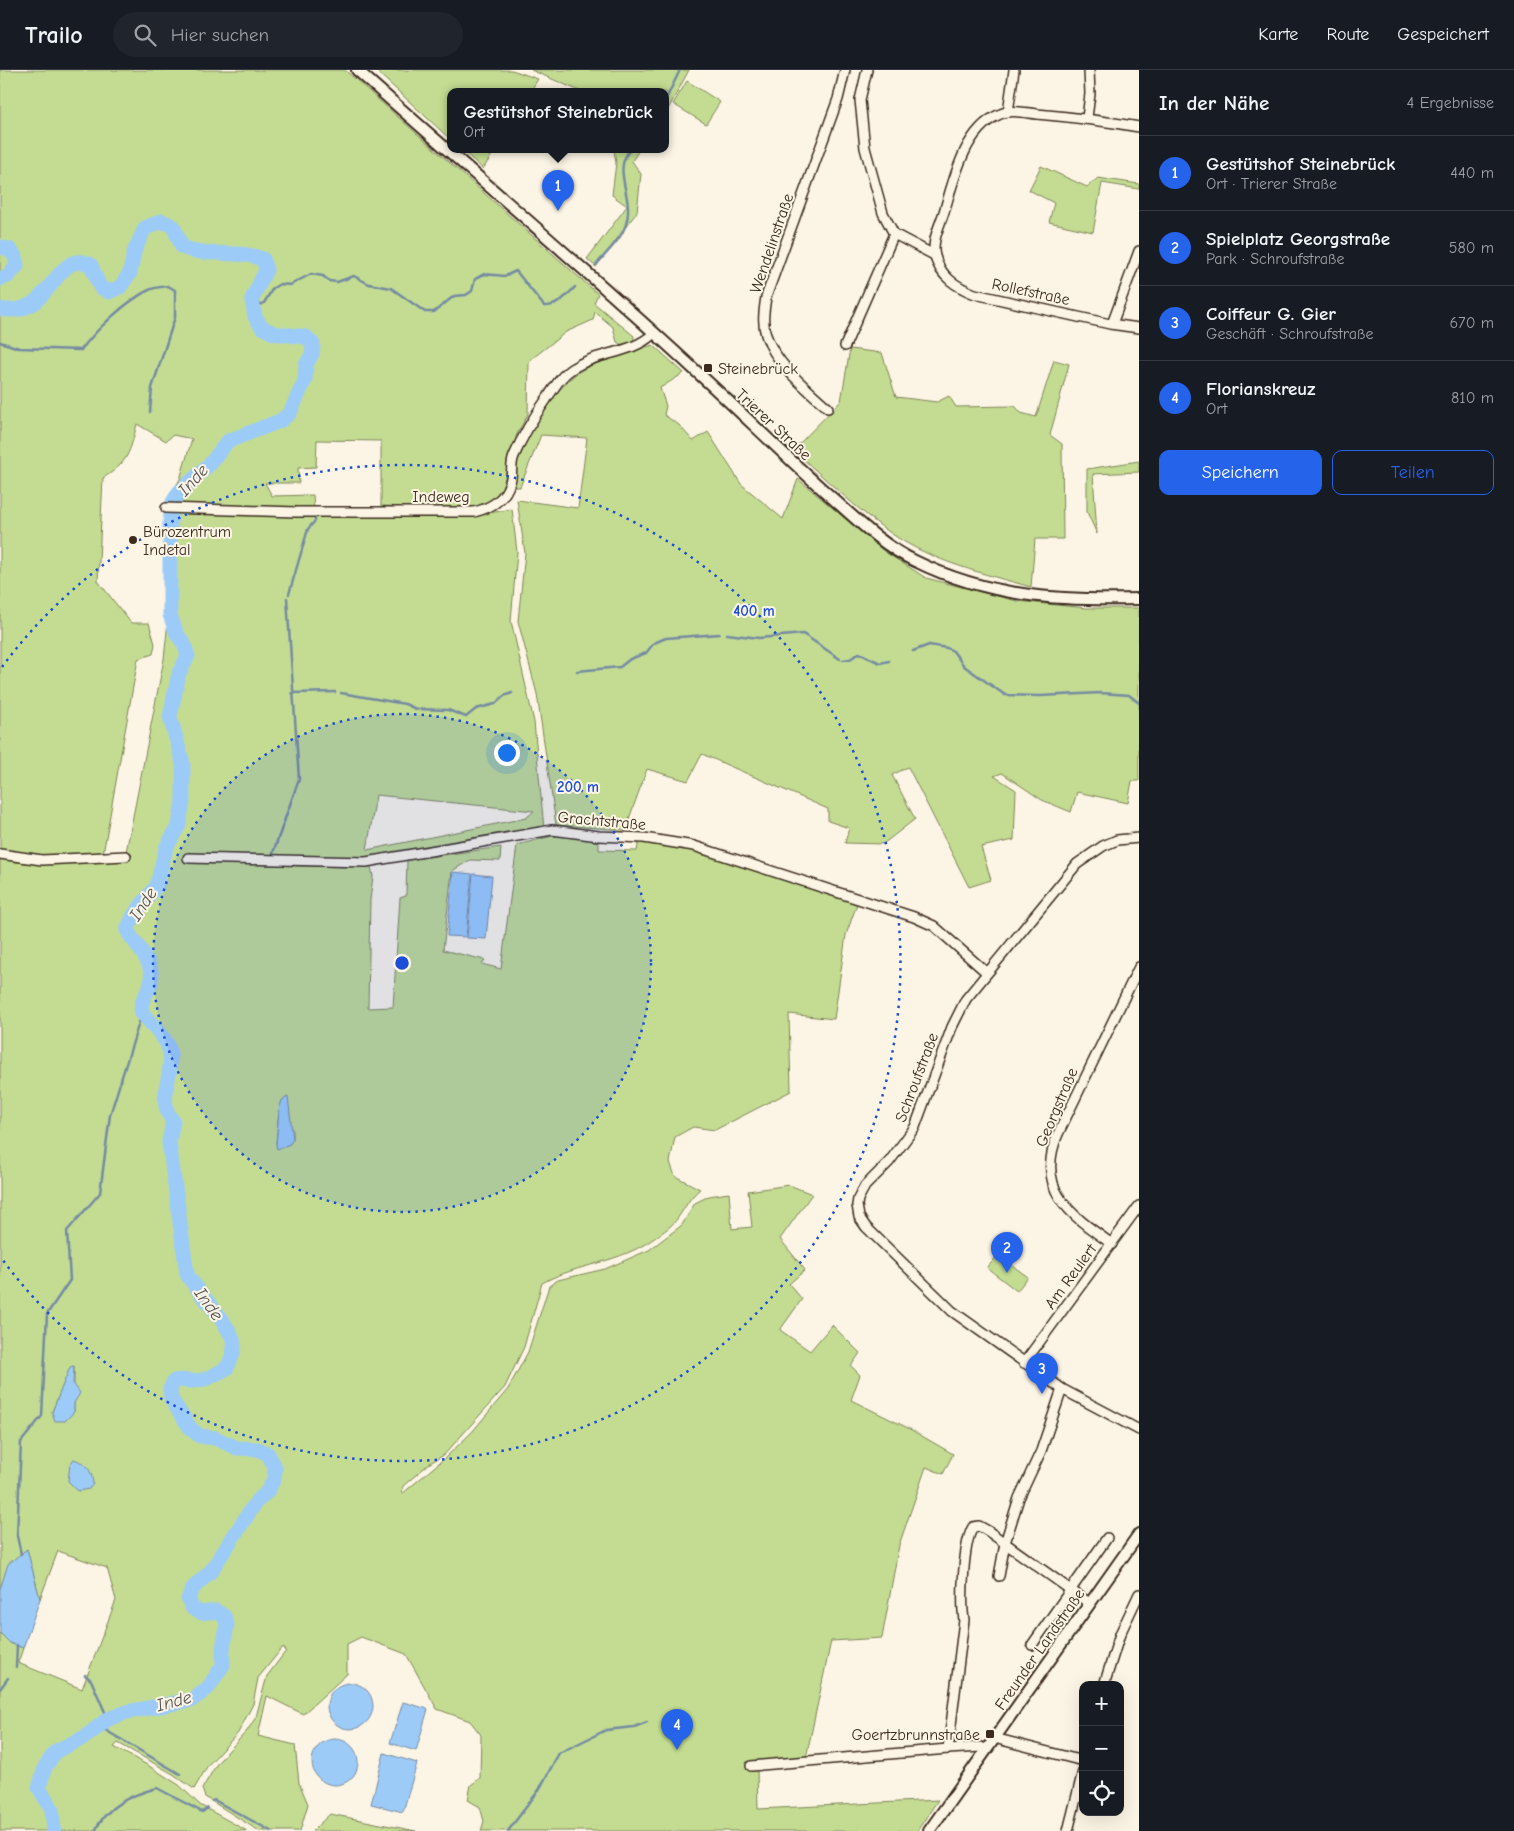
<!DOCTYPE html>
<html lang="de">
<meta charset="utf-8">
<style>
body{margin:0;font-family:"Comic Neue",sans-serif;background:#20242c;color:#f1f3f6}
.controls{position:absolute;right:15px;bottom:15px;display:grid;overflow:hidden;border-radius:10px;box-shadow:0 5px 20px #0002}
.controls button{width:45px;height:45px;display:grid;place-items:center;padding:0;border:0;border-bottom:1px solid #363941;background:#171b24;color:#f1f3f6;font:25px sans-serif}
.you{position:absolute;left:506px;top:682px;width:18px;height:18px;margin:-12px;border:4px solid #fff;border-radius:50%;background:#1a73e8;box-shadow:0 0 0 8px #1a73e833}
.badge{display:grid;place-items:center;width:32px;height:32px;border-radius:50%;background:#2563eb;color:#fff;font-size:16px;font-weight:700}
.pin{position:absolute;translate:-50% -41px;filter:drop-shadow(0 1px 2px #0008)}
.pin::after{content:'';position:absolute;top:26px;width:18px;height:15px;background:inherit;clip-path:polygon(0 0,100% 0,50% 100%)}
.popup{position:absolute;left:447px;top:18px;width:222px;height:65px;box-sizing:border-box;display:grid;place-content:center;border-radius:10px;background:#171b24;filter:drop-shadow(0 1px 4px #0005);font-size:16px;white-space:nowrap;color:#9ea1a6}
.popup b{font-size:19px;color:#f1f3f6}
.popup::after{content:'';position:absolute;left:50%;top:100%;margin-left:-10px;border:10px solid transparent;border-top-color:#171b24}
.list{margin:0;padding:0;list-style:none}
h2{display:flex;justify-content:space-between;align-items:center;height:65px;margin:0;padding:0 20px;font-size:21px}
h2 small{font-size:16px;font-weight:400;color:#9ea1a6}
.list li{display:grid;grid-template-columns:32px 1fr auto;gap:15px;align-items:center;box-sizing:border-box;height:75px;padding:0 20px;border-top:1px solid #363941}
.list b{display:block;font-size:19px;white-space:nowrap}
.list p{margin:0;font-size:16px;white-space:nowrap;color:#9ea1a6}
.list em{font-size:16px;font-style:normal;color:#9ea1a6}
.actions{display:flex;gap:10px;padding:15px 20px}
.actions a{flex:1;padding:11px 0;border:1px solid #2563eb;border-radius:10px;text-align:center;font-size:18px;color:#2563eb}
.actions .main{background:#2563eb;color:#fff}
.icon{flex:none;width:28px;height:28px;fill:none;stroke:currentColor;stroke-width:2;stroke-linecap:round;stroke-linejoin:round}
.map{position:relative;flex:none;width:1139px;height:1761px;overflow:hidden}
header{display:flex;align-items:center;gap:30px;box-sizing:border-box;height:70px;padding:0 25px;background:#171b24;border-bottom:1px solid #363941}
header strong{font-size:24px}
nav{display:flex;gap:28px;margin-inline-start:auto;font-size:18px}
.search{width:350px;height:45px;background:#20242c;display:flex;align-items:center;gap:12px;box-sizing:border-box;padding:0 18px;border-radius:28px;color:#9ea1a6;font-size:19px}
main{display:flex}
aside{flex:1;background:#171b24}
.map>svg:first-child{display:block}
.green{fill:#c3dc92;stroke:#7f8358;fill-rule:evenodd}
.water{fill:#9dcbf8;stroke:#768ba1}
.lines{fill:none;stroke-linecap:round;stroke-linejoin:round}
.stream{stroke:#768ba1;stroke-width:2.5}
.river{stroke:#9dcbf8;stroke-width:15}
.minor-casing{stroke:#3b2a1e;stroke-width:12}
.major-casing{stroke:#3b2a1e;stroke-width:14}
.minor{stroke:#fcf5e5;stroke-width:9}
.major{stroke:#fcf5e5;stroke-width:10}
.ring{fill:none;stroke:#1d4ed8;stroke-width:2.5;stroke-dasharray:2.5 5}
.poi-dot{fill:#3b2a1e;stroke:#fcf5e5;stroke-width:2}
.labels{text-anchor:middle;stroke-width:4;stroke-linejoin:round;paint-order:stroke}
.street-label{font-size:16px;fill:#3b2a1e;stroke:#fcf5e5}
.poi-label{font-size:16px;fill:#3b2a1e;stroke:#fcf5e5;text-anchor:start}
.water-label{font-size:18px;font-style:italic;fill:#545254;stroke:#fcf5e5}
.centre{fill:#1d4ed8;stroke:#fcf5e5;stroke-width:2.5}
.ring-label{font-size:15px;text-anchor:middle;font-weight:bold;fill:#1d4ed8;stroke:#fcf5e5;stroke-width:4;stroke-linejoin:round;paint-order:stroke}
</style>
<header>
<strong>Trailo</strong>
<div class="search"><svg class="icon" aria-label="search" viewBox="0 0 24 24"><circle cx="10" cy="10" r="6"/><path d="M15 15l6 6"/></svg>Hier suchen</div>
<nav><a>Karte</a><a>Route</a><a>Gespeichert</a></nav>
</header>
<main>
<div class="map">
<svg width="1139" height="1761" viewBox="0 0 1139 1761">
<rect width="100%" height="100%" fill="#fcf5e5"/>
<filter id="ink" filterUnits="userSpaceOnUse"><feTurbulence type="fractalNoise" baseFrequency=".02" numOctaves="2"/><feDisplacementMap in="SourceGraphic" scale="10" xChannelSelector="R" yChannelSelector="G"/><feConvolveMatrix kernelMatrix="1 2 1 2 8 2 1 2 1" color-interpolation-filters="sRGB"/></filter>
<g filter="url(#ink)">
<g class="green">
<path d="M 0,0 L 345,0 L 598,224 L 594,233 L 634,266 L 633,275 L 626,278 L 617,272 L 613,257 L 595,242 L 593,250 L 566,262 L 529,291 L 528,344 L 517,364 L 502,418 L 489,434 L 470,439 L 381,436 L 381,371 L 317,370 L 316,397 L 298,398 L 299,413 L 265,413 L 272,426 L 313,425 L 314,439 L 350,443 L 489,443 L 512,439 L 517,482 L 511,551 L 534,652 L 544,759 L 369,788 L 373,806 L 370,830 L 368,938 L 393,937 L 400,828 L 406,826 L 407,790 L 501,777 L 500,791 L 470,790 L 452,801 L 443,880 L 485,890 L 482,894 L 501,899 L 517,775 L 552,766 L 599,768 L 599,780 L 637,781 L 639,770 L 694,777 L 858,831 L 846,865 L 834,949 L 789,944 L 791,1021 L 715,1060 L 693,1057 L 675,1067 L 670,1092 L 675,1106 L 700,1119 C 689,1128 685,1138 677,1149 C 672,1156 663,1162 656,1167 C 619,1194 579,1193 542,1213 L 524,1277 L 505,1317 L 444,1385 L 430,1393 L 403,1416 L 402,1424 L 446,1387 L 472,1362 L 508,1319 L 528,1282 L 549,1216 L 558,1210 L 605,1199 L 649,1180 L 682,1155 L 695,1133 L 709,1126 L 729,1123 L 732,1159 L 752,1157 L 748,1121 L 789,1115 L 812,1124 L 780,1169 L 805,1200 L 789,1214 L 802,1229 L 780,1260 L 810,1281 L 832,1255 L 860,1283 L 851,1296 L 860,1305 L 851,1330 L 908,1358 L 953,1384 L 943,1404 L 926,1397 L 899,1475 L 882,1568 L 831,1571 L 806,1688 L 757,1699 L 758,1739 L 938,1730 L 917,1761 L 481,1761 L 484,1751 L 480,1737 L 468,1730 L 471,1715 L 480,1708 L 481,1665 L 470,1651 L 437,1639 L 406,1584 L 361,1567 L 347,1574 L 347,1604 L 303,1644 L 267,1626 L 258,1666 L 295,1675 L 299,1713 L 308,1734 L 300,1761 L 259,1761 L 205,1727 L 202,1719 L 218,1692 L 247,1661 L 256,1647 L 267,1606 L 286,1581 L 283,1577 L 258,1608 L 253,1634 L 238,1663 L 208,1695 L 194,1719 L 173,1704 L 118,1673 L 114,1677 L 149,1696 L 179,1715 L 200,1735 L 247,1761 L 0,1761 L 0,1563 L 10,1573 L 23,1578 L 18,1593 L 82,1619 L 116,1530 L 107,1498 L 58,1481 L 40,1529 L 27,1479 L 9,1494 L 0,1519 ZM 137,354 L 166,371 L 173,365 L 192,369 L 180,409 L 165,434 L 164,539 L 168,551 L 164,589 L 126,782 L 103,784 L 138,589 L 153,584 L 155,574 L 149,553 L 131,553 L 98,511 L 103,408 C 128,393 130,382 137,354 ZM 376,725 L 534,741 L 526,748 L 367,780 ZM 230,787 L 349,790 L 350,797 L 266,795 ZM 279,1040 L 293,1061 L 293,1069 L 276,1074 ZM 74,1296 L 74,1342 L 65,1351 L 52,1342 L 70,1298 Z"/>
<polygon points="375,0 512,0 538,9 530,22 450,22 450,69"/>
<polygon points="531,0 689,0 666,43 666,22 582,22"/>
<polygon points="687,11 720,32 706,54 673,34"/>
<polygon points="462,80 495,80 483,99"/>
<polygon points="614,80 639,80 632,91 641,104 637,142 596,197 587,189 627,136 612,125 616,93"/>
<polygon points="1041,96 1087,117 1098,108 1139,114 1139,119 1102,113 1093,162 1049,152 1054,133 1029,120"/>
<path d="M 653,275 L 684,303 L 660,318 L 666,336 L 664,345 L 679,355 L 693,371 L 708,362 L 741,414 L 783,449 L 798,409 L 885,482 L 926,508 L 1017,531 L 1086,538 L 1139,538 L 1139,711 L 1132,711 L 1128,733 L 1077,722 L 1071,742 L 1042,730 L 1002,703 L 994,706 L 1016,720 L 1014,770 L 981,777 L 991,810 L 969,817 L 908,697 L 892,705 L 915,749 L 883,774 L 845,773 L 849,758 L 828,751 L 828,739 L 702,684 L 688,711 L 647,699 L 625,760 L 556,755 L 537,624 L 518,551 L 525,483 L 517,430 L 578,438 L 587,368 L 541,365 L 520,417 L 514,417 C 514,409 512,398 513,390 C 518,371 561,314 577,303 C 599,288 628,283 653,275 Z"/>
<path d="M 850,279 L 882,283 L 896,327 L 937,332 L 949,326 L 956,337 L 1015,336 L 1021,343 L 1036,347 L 1054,290 L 1069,294 L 1050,365 L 1062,374 L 1063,469 L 1035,469 L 1031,517 C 985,504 933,492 892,464 C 857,440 825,408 793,380 L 841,331 Z"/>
<polygon points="1139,391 1139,402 1093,404 1097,464 1087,442 1087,399"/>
<polygon points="998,1185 1028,1207 1017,1221 987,1198"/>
<polygon points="330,1744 416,1761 312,1761"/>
</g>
<g class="water">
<polygon points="453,802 472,804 466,867 447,866"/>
<polygon points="473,804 492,806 486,869 467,868"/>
<polygon points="288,1027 293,1069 290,1074 277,1079 276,1074 279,1040 282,1030"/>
<polygon points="74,1296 73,1313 80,1323 74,1333 74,1342 65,1351 55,1351 52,1342 70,1297"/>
<path d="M 74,1389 C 87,1394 92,1400 93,1414 L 89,1419 L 78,1421 L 68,1411 L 70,1394 Z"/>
<polygon points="27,1479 40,1529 23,1578 10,1573 0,1563 0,1519 8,1494"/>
<circle cx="350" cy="1636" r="23"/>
<polygon points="403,1632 428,1639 416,1681 390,1673"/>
<circle cx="335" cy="1692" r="23"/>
<polygon points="384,1683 417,1693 403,1742 371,1734"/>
</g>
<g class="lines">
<g class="stream">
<polyline points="666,29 680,0"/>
<path d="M 596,195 C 607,182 621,170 626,154 C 635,128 611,100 630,80"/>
<path d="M 252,238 L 264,233 L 273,218 L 280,214 L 290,215 L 311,204 L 323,206 L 329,211 L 337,212 L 354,206 L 369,214 L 391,218 L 425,242 L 434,242 L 454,226 L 466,225 L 472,221 L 475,209 L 484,204 L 505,206 L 516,201 L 544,236 C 557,237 566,226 575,217"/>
<path d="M 0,272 L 19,278 L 81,280 C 96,260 126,231 149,220 C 154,217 162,217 168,216 L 175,220 L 175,247 L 152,318 L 150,342"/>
<polyline points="289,524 308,459 315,451 315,445"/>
<polyline points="727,564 759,568 803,564 840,589"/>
<polyline points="913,581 929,575 947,578 953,581 964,596 1005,625 1040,626 1100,623 1129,625 1139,633"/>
<polyline points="843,590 850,589 859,583 880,593 889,591"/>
<polyline points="577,601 620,597 630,589 646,583 654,573 666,568 719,564"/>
<polyline points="292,623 335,622"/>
<polyline points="341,623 405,634 416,639 448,640 466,647 476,639 495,634 504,626 512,623"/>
<polyline points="273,783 299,709 287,528"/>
<polyline points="21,1484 17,1466 21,1372 42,1346 47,1244 70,1210 67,1161 100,1123 110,1045 142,943"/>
<polyline points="16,1597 17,1575"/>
<polyline points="85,1605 91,1610 108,1649"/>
<polyline points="0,1619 8,1608"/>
<polyline points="100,1657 180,1704"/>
<polyline points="212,1731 214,1730 271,1761"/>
<polyline points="55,1757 58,1761"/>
<path d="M 95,1761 C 107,1735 131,1725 157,1718 L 202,1742 L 208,1738"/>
<polyline points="508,1761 539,1720 559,1683 606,1660 634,1657 647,1652"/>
</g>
<g class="river">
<polyline points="0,177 9,179 15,186 17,196 8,206 0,209"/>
<path d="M 0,239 C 53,250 54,176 91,195 L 100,217 L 109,222 L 120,217 L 130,203 L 134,182 L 145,158 L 162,151 L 173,156 L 182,177 C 208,188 238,179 263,189 L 266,200 L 252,229 L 255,247 L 262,257 L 273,263 L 306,267 L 313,274 L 312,284 L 306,295 L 305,310 L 290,343 L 280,351 L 228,371 L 211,393 L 179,422 L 173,432 L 170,452 L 170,545 L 177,564 L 184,574 L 188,586 L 179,603 L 170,647 L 183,693 L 183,731 L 179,755 L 166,778 L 157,815 L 134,845 L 127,860 C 135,875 156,894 151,913 C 148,925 139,930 142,943 C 152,955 168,968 170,984 C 173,1008 156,1031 173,1051 L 169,1072 L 187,1204 C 197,1223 233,1256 234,1275 C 235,1283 230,1291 227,1298 C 216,1304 206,1311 193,1311 C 186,1311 182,1309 174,1311 L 170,1319 L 171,1329 L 191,1359 L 200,1366 L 215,1368 L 237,1378 L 258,1379 L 268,1384 L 275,1397 L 274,1409 L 267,1422 L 256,1432 L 211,1501 L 193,1518 L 188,1529 L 193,1539 L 202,1543 L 216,1541 L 224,1546 L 227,1555 L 223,1579 L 223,1595 L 208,1618 L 192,1630 L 127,1642 L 108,1649 L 85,1667 L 56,1681 L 45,1697 L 39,1718 L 52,1739 L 54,1761"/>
</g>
<defs>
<g id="minor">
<polyline points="867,0 860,30 865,78 883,143 894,164 934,185"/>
<polyline points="1008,42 1014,0"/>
<polyline points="1087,48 1090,24 1089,0"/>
<path d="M 1139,57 C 1105,51 1071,47 1037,44 C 1028,43 1015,40 1006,42 C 965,54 955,107 944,142 C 940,155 931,172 935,186 C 940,207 957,217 975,224 L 1110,254 L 1139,258"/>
<polyline points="1112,254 1139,181"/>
<polyline points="845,276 894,164"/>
<path d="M 828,338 C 806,318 776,295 766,265 C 762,253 764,240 766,227 L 838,29 L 845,0"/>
<path d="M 166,438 L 297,442 L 474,442 C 491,438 505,430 510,412 C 513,404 510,395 514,386 C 523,365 533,348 546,330 C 554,318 561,305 573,298 C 599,281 630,285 653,264"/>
<polyline points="1139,768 1117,770 1103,776 1077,794 966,929 952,957 915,1057 889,1092 865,1116 858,1129 857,1135 859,1147 866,1157 952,1241 1062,1319 1139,1360"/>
<polyline points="0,784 42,790 126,786"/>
<polyline points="188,788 366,792 552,760 599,766 644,768 694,776 914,847 934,856 986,902"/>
<path d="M 1112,1174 C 1071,1145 1034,1120 1058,1064 L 1139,897"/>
<polyline points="1024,1293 1139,1136"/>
<polyline points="999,1506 1005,1473 1019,1428 1041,1381 1062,1319"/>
<polyline points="1032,1575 1107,1468"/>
<polyline points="1104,1615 1120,1564 1139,1524"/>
<polyline points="994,1668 1083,1691"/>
<path d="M 948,1679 L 964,1550 C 961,1531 963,1473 973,1457 L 979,1456 L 988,1461 L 1089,1533"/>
<polyline points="751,1696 948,1679 981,1677 985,1680"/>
<polyline points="1068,1761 1083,1701"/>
</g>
<g id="major">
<path d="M 357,0 C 470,101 586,199 697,302 C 742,343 785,386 830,426 C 856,449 883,476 915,491 C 988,527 1059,531 1139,529"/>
<polyline points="929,1761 1139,1464"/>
</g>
</defs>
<use href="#minor" class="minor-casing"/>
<use href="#major" class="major-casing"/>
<use href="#minor" class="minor"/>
<use href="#major" class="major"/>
</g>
</g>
<circle cx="402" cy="893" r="249" fill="#1d4ed8" fill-opacity=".12"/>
<g class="ring">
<circle cx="402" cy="893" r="249"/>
<path d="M2 597A498 498 0 1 1 2 1189"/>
</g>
<g class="poi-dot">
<rect x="703" y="293" width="10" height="10" rx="2.5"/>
<circle cx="133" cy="470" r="5"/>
<rect x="985" y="1659" width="10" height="10" rx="2.5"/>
</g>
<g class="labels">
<g class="street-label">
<text transform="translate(771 173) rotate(-71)" y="6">Wendelinstraße</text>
<text transform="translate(1031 221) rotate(12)" y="6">Rollefstraße</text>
<text transform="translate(774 354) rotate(43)" y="6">Trierer Straße</text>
<text x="441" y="432">Indeweg</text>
<text transform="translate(602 750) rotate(5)" y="6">Grachtstraße</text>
<text transform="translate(916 1007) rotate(-69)" y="6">Schroufstraße</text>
<text transform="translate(1056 1037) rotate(-67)" y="6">Georgstraße</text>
<text transform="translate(1070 1206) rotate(-54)" y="6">Am Reulert</text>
<text transform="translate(1039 1579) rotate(-55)" y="6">Freunder Landstraße</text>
</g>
<g class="poi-label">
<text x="718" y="304">Steinebrück</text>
<text x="143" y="467">Bürozentrum<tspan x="143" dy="18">Indetal</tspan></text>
<text x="980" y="1670" text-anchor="end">Goertzbrunnstraße</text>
</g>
<g class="water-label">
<text transform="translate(193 410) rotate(-48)" y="6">Inde</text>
<text transform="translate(143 834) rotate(-57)" y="6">Inde</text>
<text transform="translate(209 1234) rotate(54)" y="6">Inde</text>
<text transform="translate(174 1631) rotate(-15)" y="6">Inde</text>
</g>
</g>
<circle cx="402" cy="893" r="8" class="centre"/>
<g class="ring-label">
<text x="754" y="546">400 m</text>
<text x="578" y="722">200 m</text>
</g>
</svg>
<div class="controls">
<button>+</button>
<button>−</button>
<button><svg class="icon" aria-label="locate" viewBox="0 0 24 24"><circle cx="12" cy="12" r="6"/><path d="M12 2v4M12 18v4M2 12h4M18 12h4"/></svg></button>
</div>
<div class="you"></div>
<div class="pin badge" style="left:558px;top:141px">1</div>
<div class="popup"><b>Gestütshof Steinebrück</b>Ort</div>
<div class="pin badge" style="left:1007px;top:1203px">2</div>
<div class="pin badge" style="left:1042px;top:1324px">3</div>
<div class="pin badge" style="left:677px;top:1680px">4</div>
</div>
<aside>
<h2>In der Nähe<small>4 Ergebnisse</small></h2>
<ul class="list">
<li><span class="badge">1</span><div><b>Gestütshof Steinebrück</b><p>Ort · Trierer Straße</p></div><em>440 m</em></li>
<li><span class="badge">2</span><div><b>Spielplatz Georgstraße</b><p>Park · Schroufstraße</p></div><em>580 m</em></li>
<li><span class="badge">3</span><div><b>Coiffeur G. Gier</b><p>Geschäft · Schroufstraße</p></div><em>670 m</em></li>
<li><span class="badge">4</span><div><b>Florianskreuz</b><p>Ort</p></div><em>810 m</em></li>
</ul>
<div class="actions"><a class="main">Speichern</a><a>Teilen</a></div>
</aside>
</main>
